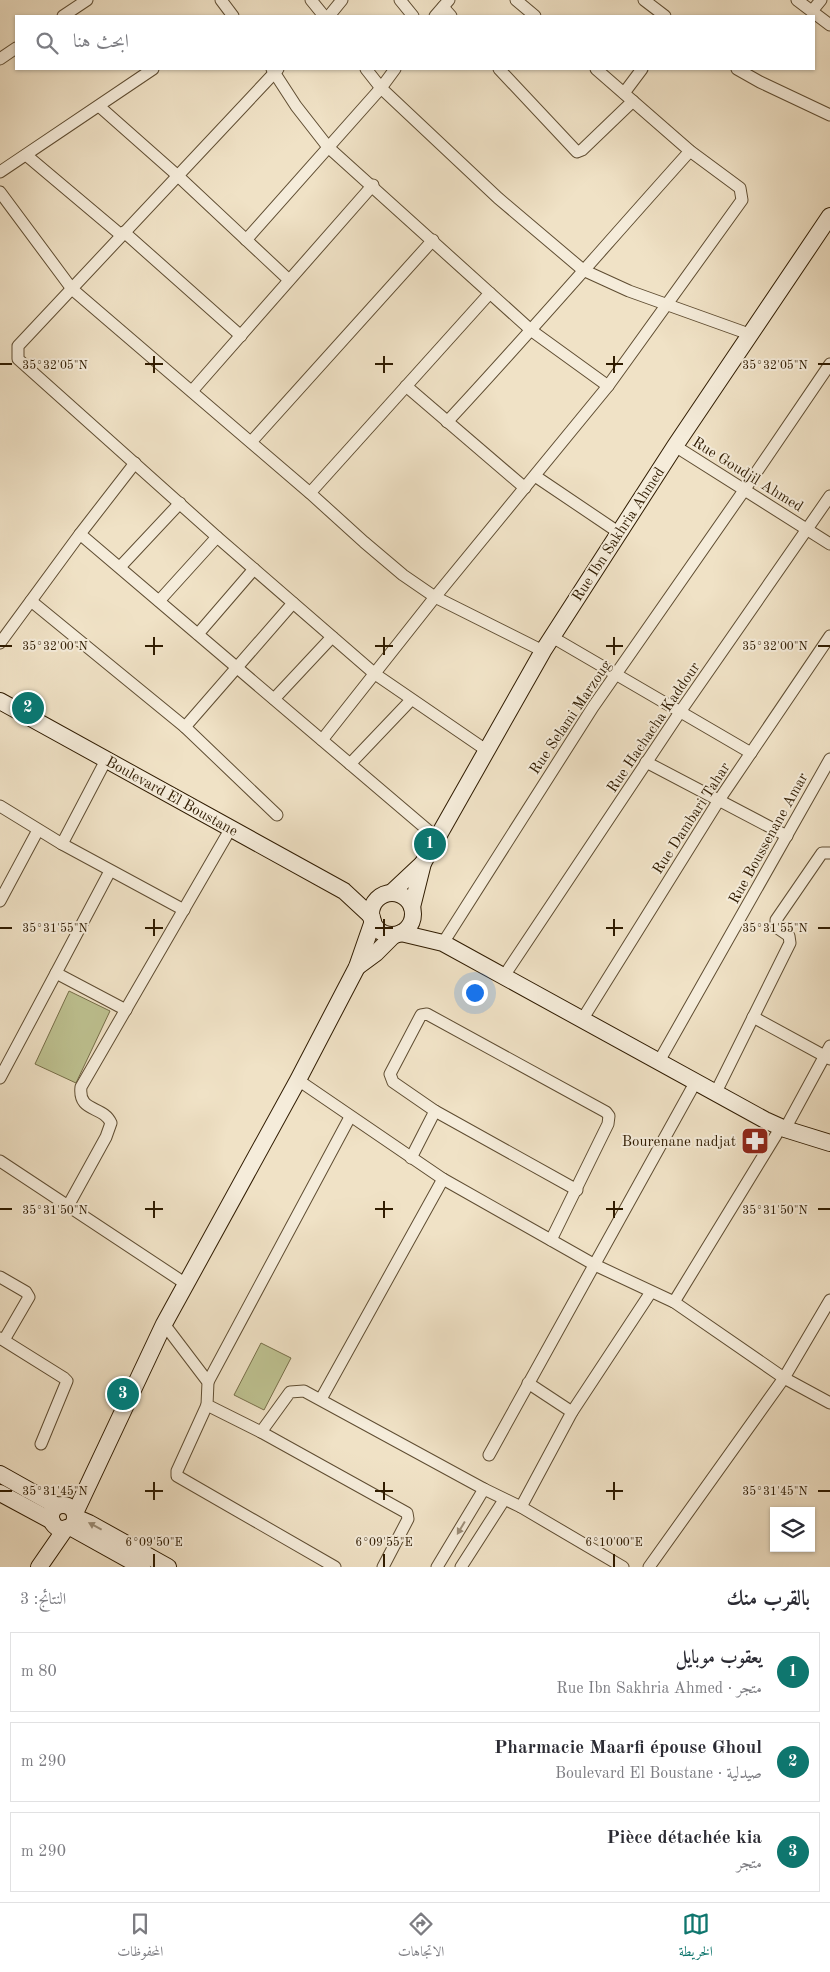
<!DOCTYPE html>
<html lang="ar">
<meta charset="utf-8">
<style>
body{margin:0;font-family:"Old Standard TT",Amiri,serif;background:#f2f2f3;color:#2b2b33;direction:rtl}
.controls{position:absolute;right:15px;bottom:15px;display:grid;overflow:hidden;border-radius:0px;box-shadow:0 1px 4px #0004}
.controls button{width:45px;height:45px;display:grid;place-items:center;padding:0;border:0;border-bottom:1px solid #e1e1e2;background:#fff;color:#2b2b33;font:25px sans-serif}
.you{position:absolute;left:474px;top:992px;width:18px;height:18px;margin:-12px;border:4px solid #fff;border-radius:50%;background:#1a73e8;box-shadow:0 0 0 8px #1a73e833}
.badge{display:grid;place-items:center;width:32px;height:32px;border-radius:50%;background:#0f766e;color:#fff;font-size:16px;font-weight:700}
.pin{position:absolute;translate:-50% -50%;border:2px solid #fff;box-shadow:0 1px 5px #0006}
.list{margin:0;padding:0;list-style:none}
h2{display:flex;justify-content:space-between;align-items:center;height:65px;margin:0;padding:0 20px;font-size:21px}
h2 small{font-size:16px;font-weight:400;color:#7c7c81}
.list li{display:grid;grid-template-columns:32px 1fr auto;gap:15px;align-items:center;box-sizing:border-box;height:80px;margin:0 10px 10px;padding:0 10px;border:1px solid #e1e1e2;border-radius:0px}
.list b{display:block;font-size:19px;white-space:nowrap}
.list p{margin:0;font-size:16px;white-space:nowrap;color:#7c7c81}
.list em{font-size:16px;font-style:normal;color:#7c7c81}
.icon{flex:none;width:28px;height:28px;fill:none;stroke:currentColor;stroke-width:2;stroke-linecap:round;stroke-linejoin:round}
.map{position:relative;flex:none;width:830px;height:1567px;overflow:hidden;direction:ltr}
.search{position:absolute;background:#fff;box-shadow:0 1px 4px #0004;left:15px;right:15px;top:15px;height:55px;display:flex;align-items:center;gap:12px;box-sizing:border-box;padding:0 18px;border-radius:0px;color:#7c7c81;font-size:19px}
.sheet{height:335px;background:#fff}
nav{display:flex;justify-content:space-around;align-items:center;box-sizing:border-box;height:70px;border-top:1px solid #e1e1e2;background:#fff;font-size:14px;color:#7c7c81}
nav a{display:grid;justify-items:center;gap:2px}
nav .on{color:#0f766e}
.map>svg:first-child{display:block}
.green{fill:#bec291;stroke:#766e48}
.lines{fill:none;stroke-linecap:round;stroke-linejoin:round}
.minor-casing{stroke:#5f4d32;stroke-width:13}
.secondary-casing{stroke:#2f1b00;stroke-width:18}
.minor{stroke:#f5ecda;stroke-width:11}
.secondary{stroke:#f5ecda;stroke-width:16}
.oneway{fill:#9c8e78}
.ticks{fill:none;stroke:#2f1b00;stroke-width:2}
.labels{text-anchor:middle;stroke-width:4;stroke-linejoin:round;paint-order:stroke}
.street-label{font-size:15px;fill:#2f1b00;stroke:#f5ecda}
.poi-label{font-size:15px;fill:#2f1b00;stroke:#f5ecda;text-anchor:end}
.ticks-label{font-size:12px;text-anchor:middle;fill:#2f1b00;stroke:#f5ecda;stroke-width:4;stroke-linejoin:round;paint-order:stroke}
</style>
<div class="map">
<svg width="830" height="1567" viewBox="0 0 830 1567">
<rect width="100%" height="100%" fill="#f0e2c6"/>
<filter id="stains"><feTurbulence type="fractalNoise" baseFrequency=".004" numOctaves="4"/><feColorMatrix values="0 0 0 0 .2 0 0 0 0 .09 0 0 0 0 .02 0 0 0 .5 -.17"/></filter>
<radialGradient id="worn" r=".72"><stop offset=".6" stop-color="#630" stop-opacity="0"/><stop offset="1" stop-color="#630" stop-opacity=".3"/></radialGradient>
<g class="green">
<polygon points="69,991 110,1011 76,1083 35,1064"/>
<polygon points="261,1343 291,1358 264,1410 234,1395"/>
</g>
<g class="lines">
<defs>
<g id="minor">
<polyline points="221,0 233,16"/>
<polyline points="311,0 324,16"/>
<polyline points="400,0 413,16"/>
<polyline points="516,0 535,16"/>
<polyline points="644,0 665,16"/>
<polyline points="797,0 830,25"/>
<polyline points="443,7 451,16"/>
<polyline points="812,11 821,0"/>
<polyline points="63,16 87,0"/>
<polyline points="329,16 342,0"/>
<polyline points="435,16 449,0"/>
<polyline points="0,59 16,48"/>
<polyline points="272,69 296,106 328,147 532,331 608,386"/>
<polyline points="278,69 18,346 18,359 217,537 375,674 486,750"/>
<polyline points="366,69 381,88 498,198 583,270 629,291 749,334"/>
<polyline points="499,69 577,152 582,150 633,101"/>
<polyline points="737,69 760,82 830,115"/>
<polyline points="624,93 642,69"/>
<polyline points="100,107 178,176 289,280"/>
<polyline points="26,155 121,235"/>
<polyline points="0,172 153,69"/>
<polyline points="0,192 72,289 310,493 364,542 403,575 435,597 543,651"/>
<polyline points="124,232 241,336"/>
<polyline points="246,240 381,88 395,69"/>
<polyline points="406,386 525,488"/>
<polyline points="192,391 373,185"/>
<path d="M 447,422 C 530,333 609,241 690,151"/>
<polyline points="251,442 433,240"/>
<polyline points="675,446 830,544"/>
<polyline points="535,476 618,532"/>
<polyline points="310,493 490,293"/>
<polyline points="80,534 437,838"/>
<polyline points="120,567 180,503"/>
<polyline points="31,601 185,727 277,815"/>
<polyline points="159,601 217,537"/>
<polyline points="198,634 254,569"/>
<polyline points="552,637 751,753"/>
<polyline points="0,643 80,534 135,463"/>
<polyline points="274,699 332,637"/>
<polyline points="185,727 293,603"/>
<polyline points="322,740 435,597 608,386 742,200 740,188 690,151 596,69"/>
<polyline points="646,762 787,836"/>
<polyline points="350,764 411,700"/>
<polyline points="0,806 62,844 184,910"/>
<polyline points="62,844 106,760"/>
<polyline points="110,871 56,973 126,1010"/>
<polyline points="0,901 38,830"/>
<polyline points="443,943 593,707 745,489 830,364"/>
<polyline points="504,976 680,712 830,496"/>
<polyline points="753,1017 830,1059"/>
<polyline points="582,1020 719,800 830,636"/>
<polyline points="658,1063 830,759"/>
<polyline points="0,1078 56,973"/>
<polyline points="298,1080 443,1179 595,1265 674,1302 784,1378 830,1403"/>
<polyline points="715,1094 790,943 789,936 776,927 776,920 822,853 830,853"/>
<polyline points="435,1111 577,1190"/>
<polyline points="785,1129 830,1046"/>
<polyline points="411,1158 435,1111 393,1082 390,1074 421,1015 427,1014 606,1112 609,1116 608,1124 551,1240"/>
<polyline points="0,1161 186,1284"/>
<path d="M 68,1206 L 106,1137 L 111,1123 C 103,1105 78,1113 81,1087 L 231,828"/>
<polyline points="0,1277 26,1292 29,1297 4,1340"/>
<polyline points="674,1302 781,1127"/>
<polyline points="164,1324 208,1382 207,1405 261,1432 407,1513 408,1519 383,1567"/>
<polyline points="0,1338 64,1378 67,1381 41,1444"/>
<polyline points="208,1382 350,1117"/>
<polyline points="528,1383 572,1412"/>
<polyline points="321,1399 443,1179"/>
<polyline points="207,1405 177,1471 177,1476 335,1567"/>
<polyline points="261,1432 290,1392 304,1391 484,1489 521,1507 623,1567"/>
<polyline points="489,1455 695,1083"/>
<polyline points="521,1507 572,1412 651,1292"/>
<polyline points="437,1567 484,1489"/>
<polyline points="461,1567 504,1500"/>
<polyline points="649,1567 784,1378 830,1300"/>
</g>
<g id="secondary">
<polyline points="0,701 344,891 372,917"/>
<polyline points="391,893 423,863"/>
<circle cx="392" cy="914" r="21"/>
<polyline points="412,907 423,863 543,651 675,446 830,216"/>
<polyline points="401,933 443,943 765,1120 785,1129 830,1143"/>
<polyline points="357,967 376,953 394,935"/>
<polyline points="0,1474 57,1506"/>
<polyline points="0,1493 52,1521"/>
<circle cx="63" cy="1517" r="12"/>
<polyline points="75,1513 164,1324 298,1080 357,967 373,921"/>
<polyline points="75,1517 89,1523 168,1567"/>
<polyline points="70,1527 142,1567"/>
<polyline points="39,1567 66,1528"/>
</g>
</defs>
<use href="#minor" class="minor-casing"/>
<use href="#secondary" class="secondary-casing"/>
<use href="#minor" class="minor"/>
<use href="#secondary" class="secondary"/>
</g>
<defs><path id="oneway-solid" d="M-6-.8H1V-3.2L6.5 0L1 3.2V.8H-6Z" transform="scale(1.25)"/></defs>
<g class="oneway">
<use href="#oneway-solid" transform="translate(95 1526) rotate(-152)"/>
<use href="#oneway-solid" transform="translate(461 1528) rotate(121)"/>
</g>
<path class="ticks" d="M 154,356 L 154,373M 384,356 L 384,373M 614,356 L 614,373M 0,364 L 12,364M 145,364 L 163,364M 375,364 L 393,364M 606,364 L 623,364M 818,364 L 830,364M 154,637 L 154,655M 384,637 L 384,655M 614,637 L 614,655M 0,646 L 12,646M 145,646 L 163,646M 375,646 L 393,646M 606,646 L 623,646M 818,646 L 830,646M 154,919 L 154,936M 384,919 L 384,936M 614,919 L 614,936M 0,928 L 12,928M 145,928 L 163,928M 375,928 L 393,928M 606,928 L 623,928M 818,928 L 830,928M 154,1201 L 154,1218M 384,1201 L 384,1218M 614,1201 L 614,1218M 0,1209 L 12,1209M 145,1209 L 163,1209M 375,1209 L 393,1209M 606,1209 L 623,1209M 818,1209 L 830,1209M 154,1482 L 154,1500M 384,1482 L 384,1500M 614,1482 L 614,1500M 0,1491 L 12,1491M 145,1491 L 163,1491M 375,1491 L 393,1491M 606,1491 L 623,1491M 818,1491 L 830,1491M 154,1554 L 154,1567M 384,1554 L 384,1567M 614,1554 L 614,1567"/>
<defs>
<symbol id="pharmacy-square" viewBox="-11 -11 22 22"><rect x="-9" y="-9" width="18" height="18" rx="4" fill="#8f2418" stroke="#f5ecda"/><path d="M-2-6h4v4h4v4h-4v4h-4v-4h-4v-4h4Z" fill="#fff"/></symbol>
</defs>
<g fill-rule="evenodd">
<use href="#pharmacy-square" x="739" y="1125" width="32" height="32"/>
</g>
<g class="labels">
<g class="street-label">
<text transform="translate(748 474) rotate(32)" y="5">Rue Goudjil Ahmed</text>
<text transform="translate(618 534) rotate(-57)" y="5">Rue Ibn Sakhria Ahmed</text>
<text transform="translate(570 717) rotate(-56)" y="5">Rue Selami Marzoug</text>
<text transform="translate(653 727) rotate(-56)" y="5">Rue Hachacha Kaddour</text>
<text transform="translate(172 796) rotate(29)" y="5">Boulevard El Boustane</text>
<text transform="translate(691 818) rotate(-57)" y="5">Rue Dambari Tahar</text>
<text transform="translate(768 838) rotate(-61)" y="5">Rue Boussenane Amar</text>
</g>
<g class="poi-label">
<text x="736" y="1146">Bourenane nadjat</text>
</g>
</g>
<g class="ticks-label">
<text x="55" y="369">35°32'05"N</text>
<text x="775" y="369">35°32'05"N</text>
<text x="55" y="650">35°32'00"N</text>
<text x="775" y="650">35°32'00"N</text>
<text x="55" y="932">35°31'55"N</text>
<text x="775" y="932">35°31'55"N</text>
<text x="55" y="1214">35°31'50"N</text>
<text x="775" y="1214">35°31'50"N</text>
<text x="55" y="1495">35°31'45"N</text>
<text x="775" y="1495">35°31'45"N</text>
<text x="154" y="1546">6°09'50"E</text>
<text x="384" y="1546">6°09'55"E</text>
<text x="614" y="1546">6°10'00"E</text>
</g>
<rect width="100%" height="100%" filter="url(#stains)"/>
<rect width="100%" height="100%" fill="url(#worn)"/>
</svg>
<div class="controls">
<button><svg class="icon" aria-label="layers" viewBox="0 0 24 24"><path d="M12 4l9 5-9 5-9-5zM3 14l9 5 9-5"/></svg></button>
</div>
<div class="you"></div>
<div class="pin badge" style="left:430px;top:844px">1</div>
<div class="pin badge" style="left:28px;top:708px">2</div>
<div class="pin badge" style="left:123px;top:1394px">3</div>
<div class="search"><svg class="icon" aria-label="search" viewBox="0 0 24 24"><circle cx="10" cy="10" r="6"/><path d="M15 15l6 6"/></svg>ابحث هنا</div>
</div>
<section class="sheet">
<h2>بالقرب منك<small>النتائج: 3</small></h2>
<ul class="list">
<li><span class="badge">1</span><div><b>يعقوب موبايل</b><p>متجر · Rue Ibn Sakhria Ahmed</p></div><em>80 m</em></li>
<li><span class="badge">2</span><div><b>Pharmacie Maarfi épouse Ghoul</b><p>صيدلية · Boulevard El Boustane</p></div><em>290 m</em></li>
<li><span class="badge">3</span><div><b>Pièce détachée kia</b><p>متجر</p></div><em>290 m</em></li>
</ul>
</section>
<nav>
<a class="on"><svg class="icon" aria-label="map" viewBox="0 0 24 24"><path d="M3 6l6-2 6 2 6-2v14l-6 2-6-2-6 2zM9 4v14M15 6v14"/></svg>الخريطة</a>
<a><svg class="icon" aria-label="directions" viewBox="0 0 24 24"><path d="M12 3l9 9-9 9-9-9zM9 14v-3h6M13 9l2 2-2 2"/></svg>الاتجاهات</a>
<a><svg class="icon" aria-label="saved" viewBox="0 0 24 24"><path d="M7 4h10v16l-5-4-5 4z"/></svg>المحفوظات</a>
</nav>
